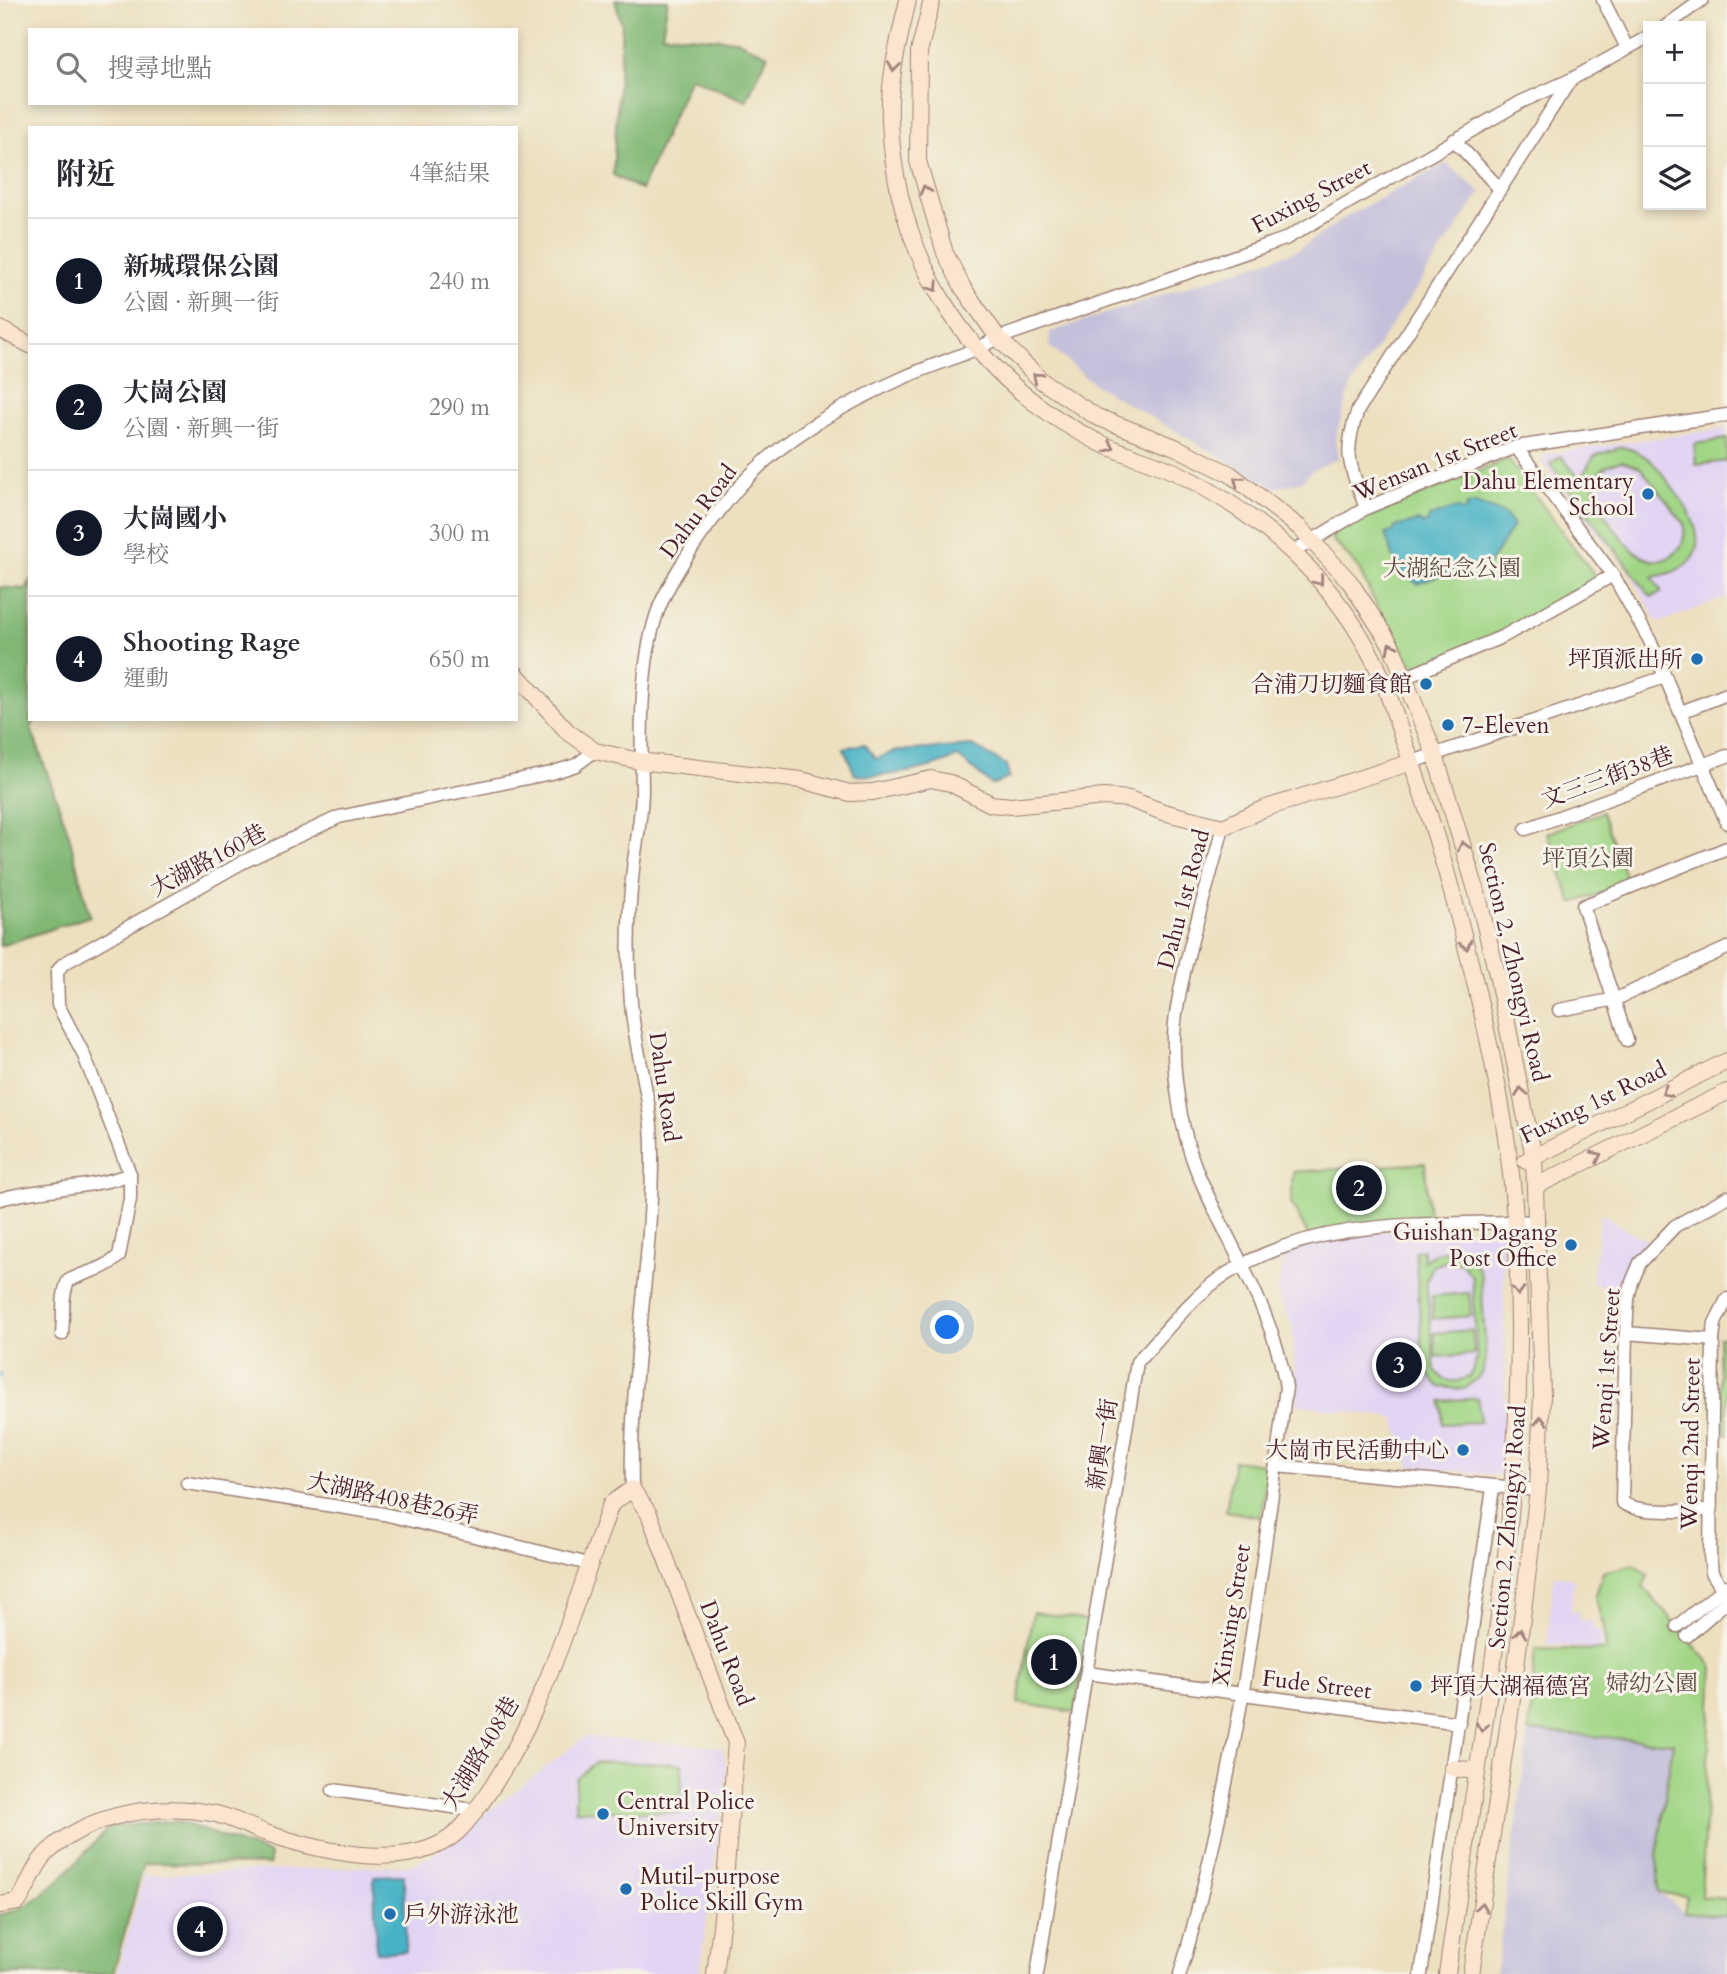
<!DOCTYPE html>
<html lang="zh-TW">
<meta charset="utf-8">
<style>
body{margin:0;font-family:Cardo,"Noto Serif TC",serif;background:#f7f7f7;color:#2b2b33}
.controls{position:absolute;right:21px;top:21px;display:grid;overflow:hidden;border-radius:0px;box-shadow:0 4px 10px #0003}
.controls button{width:63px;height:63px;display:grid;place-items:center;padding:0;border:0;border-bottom:2px solid #e1e1e2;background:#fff;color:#2b2b33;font:35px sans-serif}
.you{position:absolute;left:948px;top:1328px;width:24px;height:24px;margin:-18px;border:5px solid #fff;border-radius:50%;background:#1a73e8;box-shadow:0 0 0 10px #1a73e833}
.badge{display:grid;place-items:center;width:46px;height:46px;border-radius:50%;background:#111827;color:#fff;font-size:23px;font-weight:700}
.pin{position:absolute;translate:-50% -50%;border:4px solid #fff;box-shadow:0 2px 7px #0006}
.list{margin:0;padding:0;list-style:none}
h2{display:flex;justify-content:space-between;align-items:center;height:91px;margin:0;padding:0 28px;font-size:30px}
h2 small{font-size:23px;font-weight:400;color:#7c7c81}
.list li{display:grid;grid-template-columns:46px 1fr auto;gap:21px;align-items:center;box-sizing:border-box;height:126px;padding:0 28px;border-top:2px solid #e1e1e2}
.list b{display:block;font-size:26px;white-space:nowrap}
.list p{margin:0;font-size:23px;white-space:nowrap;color:#7c7c81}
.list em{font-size:23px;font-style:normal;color:#7c7c81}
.icon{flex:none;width:38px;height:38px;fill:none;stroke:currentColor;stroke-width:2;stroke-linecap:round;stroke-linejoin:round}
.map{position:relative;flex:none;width:1727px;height:1974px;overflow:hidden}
.search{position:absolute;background:#fff;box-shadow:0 4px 10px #0003;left:28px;top:28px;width:490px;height:77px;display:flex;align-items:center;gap:18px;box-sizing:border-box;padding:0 24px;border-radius:0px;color:#7c7c81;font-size:26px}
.panel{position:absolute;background:#fff;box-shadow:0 4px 10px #0003;left:28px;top:126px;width:490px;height:595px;border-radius:0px}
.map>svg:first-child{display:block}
.built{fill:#e2d4f3}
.industrial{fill:#c5c0da}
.green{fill:#a1d686;stroke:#767a58;stroke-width:2;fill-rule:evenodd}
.forest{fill:#80b773;stroke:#656b4f;stroke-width:2}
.water{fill:#47b2c5;stroke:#486878;stroke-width:2}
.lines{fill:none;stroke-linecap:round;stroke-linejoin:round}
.stream{stroke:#47b2c5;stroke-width:2.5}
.street-casing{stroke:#9b8075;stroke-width:15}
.secondary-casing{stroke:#9b8075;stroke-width:18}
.street{stroke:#fff;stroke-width:12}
.secondary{stroke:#fbe5cf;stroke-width:16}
.oneway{stroke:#a2827d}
.poi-dot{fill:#1f6fb2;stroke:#f7f3e8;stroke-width:2.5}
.labels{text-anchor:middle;stroke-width:6;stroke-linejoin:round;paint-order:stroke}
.street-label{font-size:23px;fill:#4a1f2b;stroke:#f7f3e8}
.poi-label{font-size:23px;fill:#4a1f2b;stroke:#f7f3e8;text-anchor:end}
.park-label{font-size:23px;fill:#604d42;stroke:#f7f3e8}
</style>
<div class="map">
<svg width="1727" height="1974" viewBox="0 0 1727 1974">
<rect width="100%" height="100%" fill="#f7f3e8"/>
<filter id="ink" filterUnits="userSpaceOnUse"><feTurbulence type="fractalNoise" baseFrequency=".0143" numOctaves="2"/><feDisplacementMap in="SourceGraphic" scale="14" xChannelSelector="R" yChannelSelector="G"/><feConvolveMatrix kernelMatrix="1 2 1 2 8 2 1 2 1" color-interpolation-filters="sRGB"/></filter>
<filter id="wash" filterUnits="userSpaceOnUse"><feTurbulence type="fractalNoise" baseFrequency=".00686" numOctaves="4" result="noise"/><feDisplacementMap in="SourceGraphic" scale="28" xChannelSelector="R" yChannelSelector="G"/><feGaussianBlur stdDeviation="1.57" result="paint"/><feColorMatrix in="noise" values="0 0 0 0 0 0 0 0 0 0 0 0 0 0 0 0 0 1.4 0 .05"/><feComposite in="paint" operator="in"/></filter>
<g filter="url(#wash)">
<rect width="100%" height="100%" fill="#ece0bf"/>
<g class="built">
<polygon points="1727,428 1727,597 1658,623 1628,570 1541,461 1545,454"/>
<polygon points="1601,1213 1629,1232 1648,1240 1651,1245 1624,1291 1592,1283"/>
<polygon points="1351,1230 1503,1231 1506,1476 1410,1467 1394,1418 1296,1404 1292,1325 1277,1293 1287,1250"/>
<polygon points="1554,1576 1574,1578 1571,1611 1579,1612 1579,1620 1594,1621 1593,1630 1602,1631 1601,1650 1547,1644"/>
<polygon points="585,1737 722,1747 727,1772 699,1974 117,1974 144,1875 413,1865 431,1856"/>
</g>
<g class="industrial">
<polygon points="1446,163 1481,192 1351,386 1335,439 1338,458 1311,471 1302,481 1275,488 1095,385 1049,346 1050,332 1296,251 1349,215"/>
<polygon points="1529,1731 1673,1742 1657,1856 1659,1893 1684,1912 1727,1916 1727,1974 1496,1974"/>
</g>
<g class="green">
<polygon points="1727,439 1727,461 1696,465 1694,444"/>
<path d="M 1621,447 C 1648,451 1659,469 1674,490 C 1704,528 1713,568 1652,577 L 1662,592 L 1651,597 L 1550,464 L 1561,456 L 1580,479 L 1594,456 ZM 1622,461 L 1640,467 L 1684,524 C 1685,536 1684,546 1674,554 C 1641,580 1612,523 1596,502 C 1589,480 1600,464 1622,461 Z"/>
<polygon points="1508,459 1599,581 1469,650 1418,667 1412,664 1382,616 1357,566 1332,539 1334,531"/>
<polygon points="1602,812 1628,884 1572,903 1547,833"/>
<polygon points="1425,1163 1429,1220 1308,1235 1291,1203 1293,1172"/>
<path d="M 1423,1250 L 1424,1261 C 1445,1243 1473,1249 1481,1276 L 1486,1360 L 1482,1374 L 1465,1389 L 1439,1387 L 1424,1369 L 1415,1251 ZM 1449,1260 L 1463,1265 L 1472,1277 L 1477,1359 L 1469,1377 C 1456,1384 1443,1383 1435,1369 L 1426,1281 L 1433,1266 Z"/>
<polygon points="1469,1293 1471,1316 1433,1319 1432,1296"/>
<polygon points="1472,1330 1474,1354 1436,1357 1434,1333"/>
<polygon points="1727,1337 1727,1434 1721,1434 1719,1338"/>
<polygon points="1478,1398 1480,1422 1443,1424 1441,1401"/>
<polygon points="1234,1460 1269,1465 1260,1517 1226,1511"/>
<polygon points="1634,1564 1648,1575 1643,1587 1713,1667 1701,1897 1727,1899 1727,1916 1684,1912 1687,1896 1659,1893 1657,1856 1673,1743 1529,1731 1535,1649 1606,1650 1604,1627 1595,1598 1603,1572"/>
<polygon points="1033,1612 1090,1621 1075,1712 1018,1703"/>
<polygon points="596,1762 682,1764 681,1813 575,1810 576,1778"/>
</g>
<g class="forest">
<polygon points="615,0 668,0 662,34 736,40 768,55 746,101 690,77 641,190 613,175 622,26"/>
<polygon points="30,579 30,719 36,719 31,728 68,831 90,916 0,946 0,587 26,589"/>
<path d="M 177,1821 L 270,1854 L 270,1865 L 144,1863 L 113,1974 L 0,1974 L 0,1914 C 35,1913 86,1852 109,1827 Z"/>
</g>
<g class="water">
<polygon points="1476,504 1505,514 1513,526 1490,563 1463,566 1418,584 1398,570 1385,534 1393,532 1395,527 1418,521 1424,524 1428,522 1429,517 1457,508 1461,511 1466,510 1467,505"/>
<path d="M 864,744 L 876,759 L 896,751 L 973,746 L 1006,765 L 1009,778 L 992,785 L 958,757 C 928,770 887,778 855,775 L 844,748 Z"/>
<polygon points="404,1875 406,1952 376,1952 374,1876"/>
</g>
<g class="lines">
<polyline class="stream" points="0,1377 1,1374"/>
</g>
</g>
<g filter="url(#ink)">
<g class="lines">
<defs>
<g id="street">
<polyline points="1603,0 1627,48"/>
<polyline points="1666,26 1702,0"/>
<polyline points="1454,140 1500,189"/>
<polyline points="1516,447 1613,575 1650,641 1727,823"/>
<path d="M 1366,508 C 1350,465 1342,455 1358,410 L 1569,82"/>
<polyline points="1293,552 1366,508 1516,447 1727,415"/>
<polyline points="1404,678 1504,636 1613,575"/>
<polyline points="1681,712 1727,694"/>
<polyline points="1412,762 1665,677"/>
<polyline points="1526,829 1727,756"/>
<polyline points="1559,1010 1616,999 1727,948"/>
<polyline points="1627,1040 1583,906 1727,848"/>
<path d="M 0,1199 C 42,1187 89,1190 130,1174"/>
<polyline points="1727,1299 1715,1323 1713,1340 1710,1555 1712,1573 1727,1596"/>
<polyline points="1626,1333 1713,1340"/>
<path d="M 62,1334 C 64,1316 61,1297 68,1281 C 86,1271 103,1271 119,1256 L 130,1199 L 130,1174 L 83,1053 L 58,1005 L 57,972 L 63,964 L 243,862 L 339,817 L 551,773 L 576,765 L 595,751"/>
<polyline points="1276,1466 1538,1490"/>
<polyline points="187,1483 384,1514 589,1564"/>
<path d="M 632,1489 C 629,1375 653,1262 652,1148 C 652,1099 635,1051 631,1003 C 627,958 628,913 633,869 C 636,843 642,815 642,789 C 641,737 640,673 654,623 C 666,579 710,521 739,487 C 783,437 845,404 905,377 C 936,363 968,355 998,338 L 1285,239 L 1521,102 L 1570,80 L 1648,37"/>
<path d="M 1708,1510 C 1687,1510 1637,1515 1622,1502 L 1626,1333 L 1628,1299 L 1632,1282 L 1640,1263 L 1675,1226 L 1727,1197"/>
<polyline points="1677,1626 1727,1586"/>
<polyline points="1687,1636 1727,1601"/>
<polyline points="1087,1673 1459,1723"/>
<polyline points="333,1790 474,1810"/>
<path d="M 1037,1974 L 1137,1362 C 1165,1333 1193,1294 1228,1273 C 1322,1215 1433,1226 1538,1221"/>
<path d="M 1180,1974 C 1235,1787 1261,1581 1286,1387 C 1274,1312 1229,1246 1199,1176 C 1180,1131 1168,1057 1177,1008 C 1187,947 1208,887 1223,827"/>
<polyline points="1421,1974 1493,1488"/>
</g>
<g id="secondary">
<path d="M 908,0 C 899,40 888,80 890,121 C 896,262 972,379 1098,442 C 1125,455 1155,462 1181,475 C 1264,517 1337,582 1377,667 C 1387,687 1393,709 1400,730 C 1422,790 1441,850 1457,911 C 1483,1011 1508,1115 1515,1218 C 1534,1471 1482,1725 1447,1974"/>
<polyline points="932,0 919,52 918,161 945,253 963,288 998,338 1043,382 1097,417 1175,447 1230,474 1300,528 1350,582 1391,645 1435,755 1477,893 1497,974 1534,1158 1542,1395 1538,1490 1510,1714 1471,1974"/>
<polyline points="0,329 30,345"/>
<polyline points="516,674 568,732 595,751 639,761 801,780 850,793 873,792 931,779 950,783 991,804 1011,806 1104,797 1129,799 1163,812 1223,827 1263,809 1412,762"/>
<polyline points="1526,1161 1727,1061"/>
<polyline points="1536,1186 1727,1092"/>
<polyline points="1452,1768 1476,1771"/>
<path d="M 0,1905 L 18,1902 C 29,1886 34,1865 48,1852 C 90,1813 157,1803 211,1813 C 230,1816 248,1827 266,1833 C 322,1852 421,1877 465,1824 C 540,1733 571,1612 611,1504 L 632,1489 L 649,1514 L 736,1743 L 722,1918 L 715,1974"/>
</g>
</defs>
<use href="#street" class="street-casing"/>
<use href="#secondary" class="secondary-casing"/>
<use href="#street" class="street"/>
<use href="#secondary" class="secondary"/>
</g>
<defs><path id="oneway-chevron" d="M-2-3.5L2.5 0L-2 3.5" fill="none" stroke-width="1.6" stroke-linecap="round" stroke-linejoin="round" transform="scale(1.75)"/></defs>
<g class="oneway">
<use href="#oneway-chevron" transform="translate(894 67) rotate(97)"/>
<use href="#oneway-chevron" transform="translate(925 190) rotate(-106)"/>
<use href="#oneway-chevron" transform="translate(934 287) rotate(57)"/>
<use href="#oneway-chevron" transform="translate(1037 377) rotate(-140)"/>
<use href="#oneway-chevron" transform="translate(1110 447) rotate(22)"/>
<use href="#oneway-chevron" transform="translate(1238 481) rotate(-143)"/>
<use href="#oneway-chevron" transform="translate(1319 581) rotate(52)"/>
<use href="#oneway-chevron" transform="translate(1391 647) rotate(-117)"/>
<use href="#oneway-chevron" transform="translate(1463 846) rotate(-106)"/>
<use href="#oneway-chevron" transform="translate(1466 945) rotate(75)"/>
<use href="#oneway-chevron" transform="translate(1521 1092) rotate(-101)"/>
<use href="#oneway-chevron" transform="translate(1666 1092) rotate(153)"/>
<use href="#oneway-chevron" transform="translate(1597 1156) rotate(-26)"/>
<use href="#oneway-chevron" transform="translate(1518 1291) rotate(88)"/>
<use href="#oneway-chevron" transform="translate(1541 1421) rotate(-88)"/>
<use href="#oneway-chevron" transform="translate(1520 1633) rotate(-83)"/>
<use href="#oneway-chevron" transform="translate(1482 1727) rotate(98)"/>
<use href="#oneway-chevron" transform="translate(1481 1907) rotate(-81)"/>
</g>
</g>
<g class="poi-dot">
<circle cx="1648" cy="494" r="7"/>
<circle cx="1697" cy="659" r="7"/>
<circle cx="1426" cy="684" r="7"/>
<circle cx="1448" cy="725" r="7"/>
<circle cx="1571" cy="1245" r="7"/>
<circle cx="1463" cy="1450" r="7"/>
<circle cx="1416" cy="1686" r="7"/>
<circle cx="603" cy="1814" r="7"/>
<circle cx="626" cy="1889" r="7"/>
<circle cx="390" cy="1914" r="7"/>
</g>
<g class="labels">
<g class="street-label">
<text transform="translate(1311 196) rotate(-28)" y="8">Fuxing Street</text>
<text transform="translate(1435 461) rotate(-22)" y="8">Wensan 1st Street</text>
<text transform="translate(698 511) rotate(-53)" y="8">Dahu Road</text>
<text transform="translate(1607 777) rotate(-20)" y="8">文三三街38巷</text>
<text transform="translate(208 860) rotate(-28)" y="8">大湖路160巷</text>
<text transform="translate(1183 899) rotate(-75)" y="8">Dahu 1st Road</text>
<text transform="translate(1514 962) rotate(77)" y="8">Section 2, Zhongyi Road</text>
<text transform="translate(665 1087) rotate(82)" y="8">Dahu Road</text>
<text transform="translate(1593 1102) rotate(-26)" y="8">Fuxing 1st Road</text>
<text transform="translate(1606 1369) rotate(-86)" y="8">Wenqi 1st Street</text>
<text transform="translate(1102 1444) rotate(-81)" y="8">新興一街</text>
<text transform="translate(1690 1444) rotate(-89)" y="8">Wenqi 2nd Street</text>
<text transform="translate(393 1498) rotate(12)" y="8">大湖路408巷26弄</text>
<text transform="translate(1507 1527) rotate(-85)" y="8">Section 2, Zhongyi Road</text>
<text transform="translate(1231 1615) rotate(-81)" y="8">Xinxing Street</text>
<text transform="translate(727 1653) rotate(69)" y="8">Dahu Road</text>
<text transform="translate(1317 1684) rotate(7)" y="8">Fude Street</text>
<text transform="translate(480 1753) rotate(-59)" y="8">大湖路408巷</text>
</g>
<g class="poi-label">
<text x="1634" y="489">Dahu Elementary<tspan x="1634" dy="26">School</tspan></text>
<text x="1683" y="667">坪頂派出所</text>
<text x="1412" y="692">合浦刀切麵食館</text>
<text x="1462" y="733" text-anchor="start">7-Eleven</text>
<text x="1557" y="1240">Guishan Dagang<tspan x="1557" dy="26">Post Office</tspan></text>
<text x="1449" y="1458">大崗市民活動中心</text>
<text x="1430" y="1694" text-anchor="start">坪頂大湖福德宮</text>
<text x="617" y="1809" text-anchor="start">Central Police<tspan x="617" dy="26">University</tspan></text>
<text x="640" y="1884" text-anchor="start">Mutil-purpose<tspan x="640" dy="26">Police Skill Gym</tspan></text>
<text x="404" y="1922" text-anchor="start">戶外游泳池</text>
</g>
<g class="park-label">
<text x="1452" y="576">大湖紀念公園</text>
<text x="1588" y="866">坪頂公園</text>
<text x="1652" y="1691">婦幼公園</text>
</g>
</g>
</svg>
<div class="controls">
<button>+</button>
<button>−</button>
<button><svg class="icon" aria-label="layers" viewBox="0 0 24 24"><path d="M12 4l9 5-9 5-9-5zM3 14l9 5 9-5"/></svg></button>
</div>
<div class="you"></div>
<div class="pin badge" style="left:1054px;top:1662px">1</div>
<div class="pin badge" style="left:1359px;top:1188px">2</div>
<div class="pin badge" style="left:1399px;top:1365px">3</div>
<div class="pin badge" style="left:200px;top:1929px">4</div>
<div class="search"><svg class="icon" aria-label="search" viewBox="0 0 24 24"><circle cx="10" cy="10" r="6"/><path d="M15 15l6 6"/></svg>搜尋地點</div>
<section class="panel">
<h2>附近<small>4筆結果</small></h2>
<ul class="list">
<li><span class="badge">1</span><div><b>新城環保公園</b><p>公園 · 新興一街</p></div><em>240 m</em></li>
<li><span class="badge">2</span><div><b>大崗公園</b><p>公園 · 新興一街</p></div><em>290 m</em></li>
<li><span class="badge">3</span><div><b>大崗國小</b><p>學校</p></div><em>300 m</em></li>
<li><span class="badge">4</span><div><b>Shooting Rage</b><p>運動</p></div><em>650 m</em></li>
</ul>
</section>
</div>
